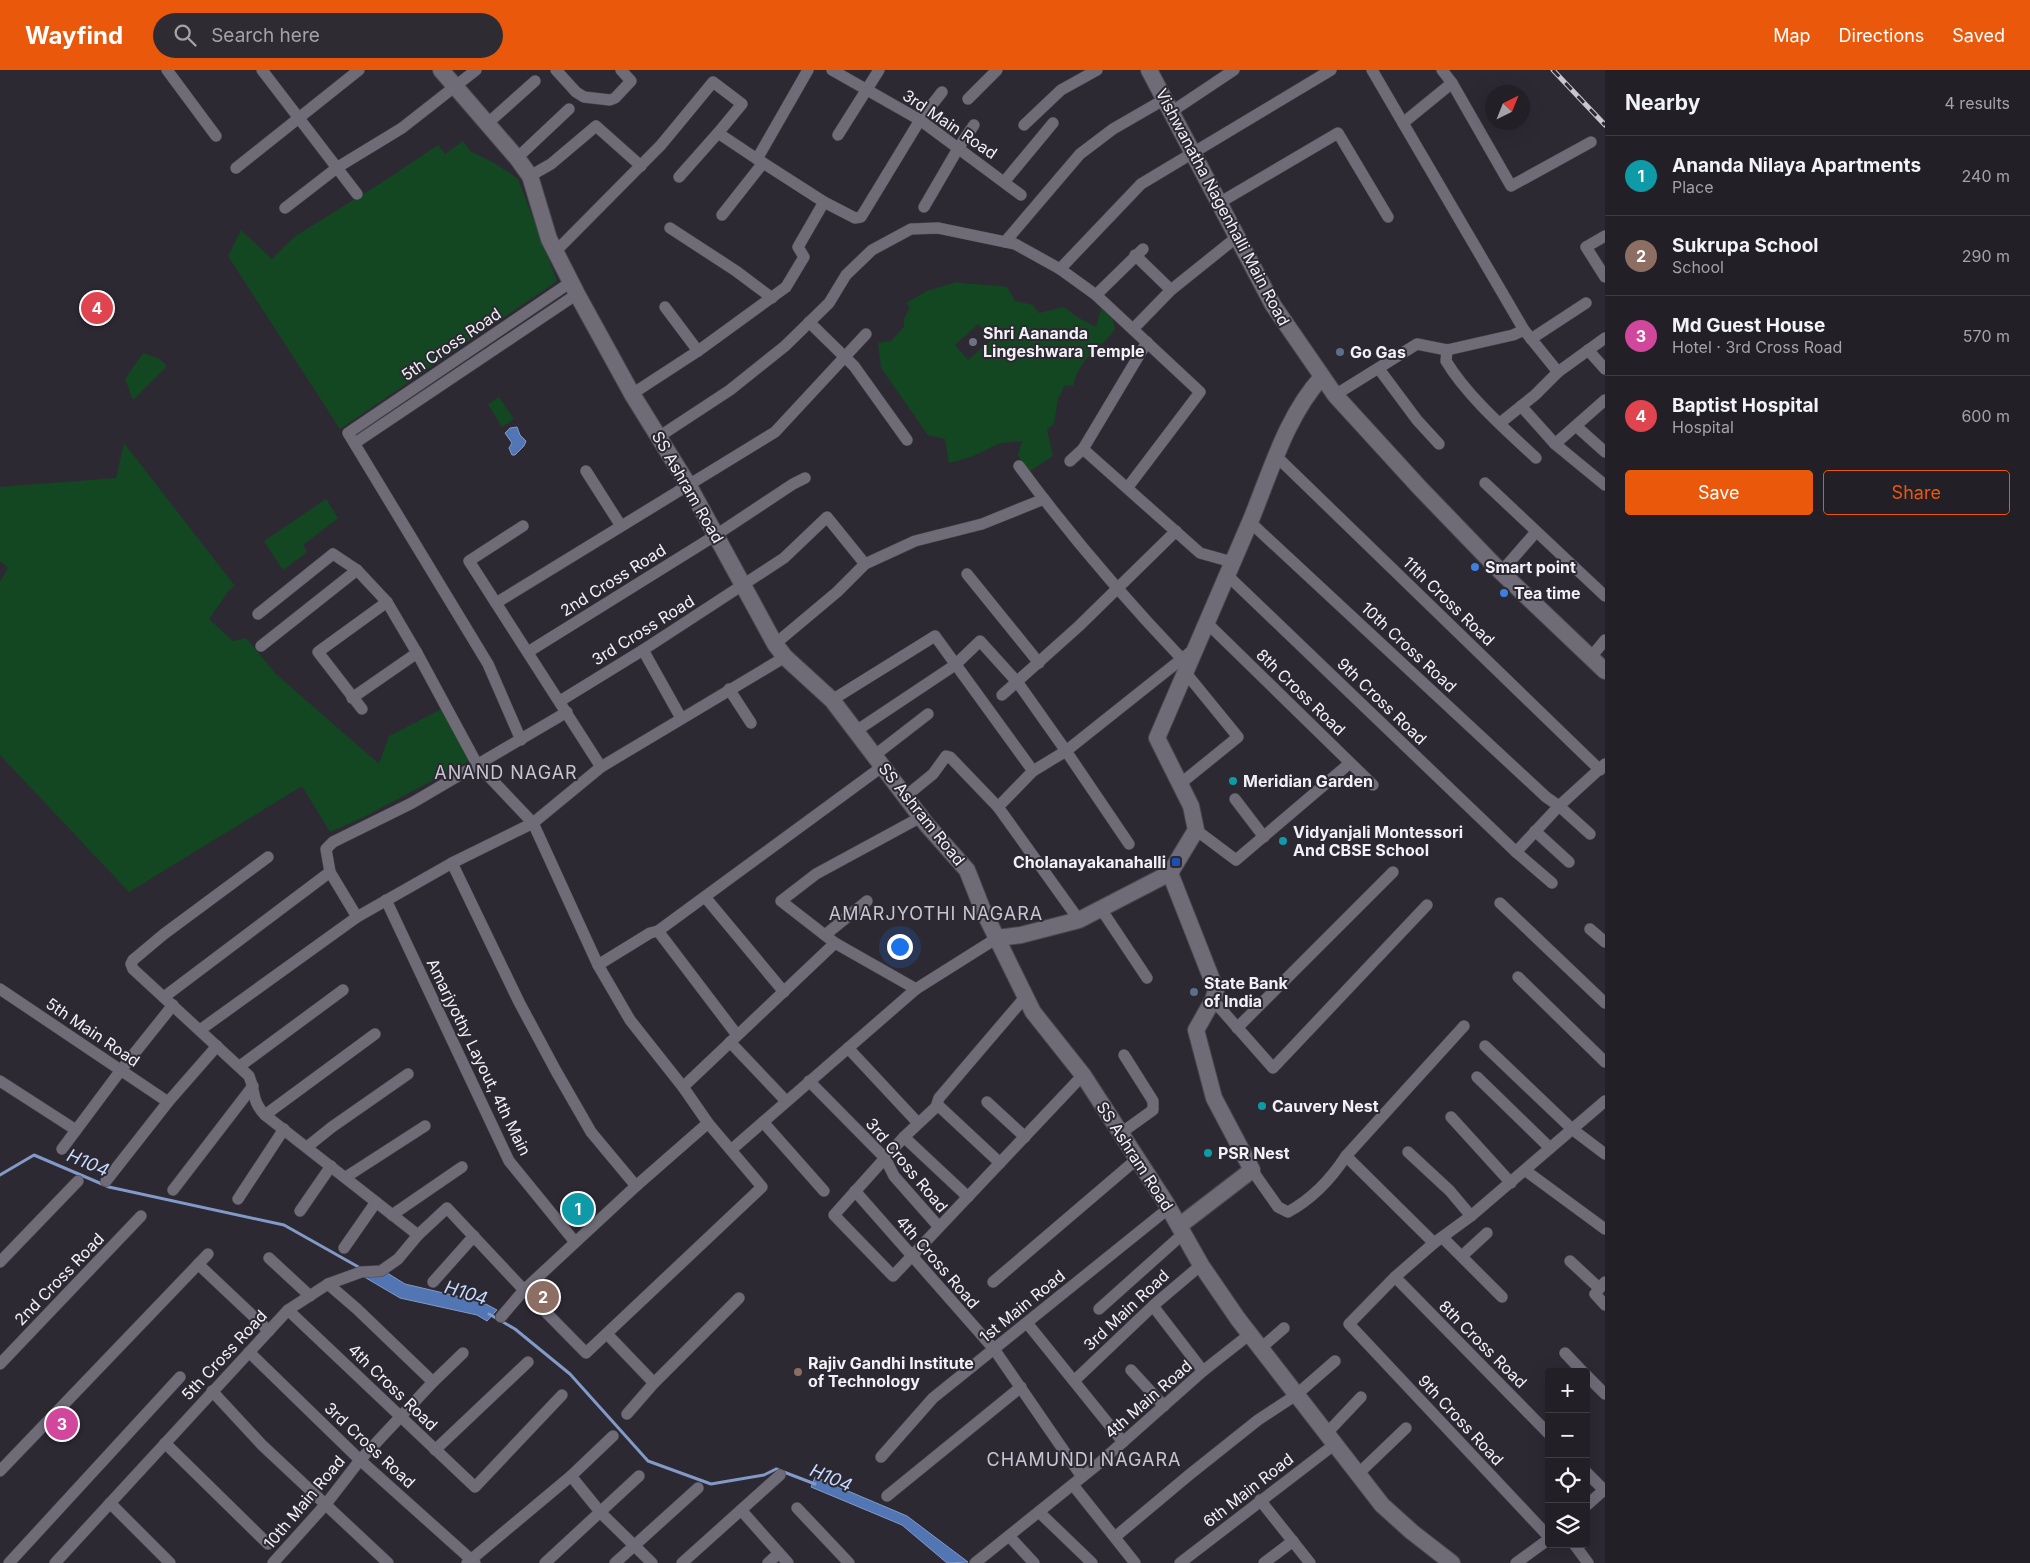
<!DOCTYPE html>
<meta charset="utf-8">
<style>
body{margin:0;font-family:Inter,sans-serif;background:#2e2c32;color:#f1f3f6}
.controls{position:absolute;right:15px;bottom:15px;display:grid;overflow:hidden;border-radius:5px;box-shadow:0 5px 20px #0002}
.controls button{width:45px;height:45px;display:grid;place-items:center;padding:0;border:0;border-bottom:1px solid #3f3d43;background:#221f26;color:#f1f3f6;font:25px sans-serif}
.compass{position:absolute;left:1485px;top:15px;width:45px;height:45px;border-radius:50%;background:#221f26;box-shadow:0 5px 20px #0002;rotate:43deg}
.you{position:absolute;left:899px;top:876px;width:18px;height:18px;margin:-12px;border:4px solid #fff;border-radius:50%;background:#1a73e8;box-shadow:0 0 0 8px #1a73e833}
.badge{display:grid;place-items:center;width:32px;height:32px;border-radius:50%;background:#ea580c;color:#fff;font-size:16px;font-weight:700}
.pin{position:absolute;translate:-50% -50%;border:2px solid #fff;box-shadow:0 1px 5px #0006}
.list{margin:0;padding:0;list-style:none}
h2{display:flex;justify-content:space-between;align-items:center;height:65px;margin:0;padding:0 20px;font-size:21px}
h2 small{font-size:16px;font-weight:400;color:#a2a2a7}
.list li{display:grid;grid-template-columns:32px 1fr auto;gap:15px;align-items:center;box-sizing:border-box;height:80px;padding:0 20px;border-top:1px solid #3f3d43}
.list b{display:block;font-size:19px;white-space:nowrap}
.list p{margin:0;font-size:16px;white-space:nowrap;color:#a2a2a7}
.list em{font-size:16px;font-style:normal;color:#a2a2a7}
.actions{display:flex;gap:10px;padding:15px 20px}
.actions a{flex:1;padding:11px 0;border:1px solid #ea580c;border-radius:5px;text-align:center;font-size:18px;color:#ea580c}
.actions .main{background:#ea580c;color:#fff}
.icon{flex:none;width:28px;height:28px;fill:none;stroke:currentColor;stroke-width:2;stroke-linecap:round;stroke-linejoin:round}
.map{position:relative;flex:none;width:1605px;height:1493px;overflow:hidden}
header{display:flex;align-items:center;gap:30px;box-sizing:border-box;height:70px;padding:0 25px;background:#ea580c;color:#fff}
header strong{font-size:24px}
nav{display:flex;gap:28px;margin-inline-start:auto;font-size:18px}
.search{width:350px;height:45px;background:#2e2c32;display:flex;align-items:center;gap:12px;box-sizing:border-box;padding:0 18px;border-radius:28px;color:#a2a2a7;font-size:19px}
main{display:flex}
aside{flex:1;background:#221f26}
.map>svg:first-child{display:block}
.green{fill:#134721;fill-rule:evenodd}
.water{fill:#5275b4;stroke:#829ac8}
.lines{fill:none;stroke-linecap:round;stroke-linejoin:round}
.stream{stroke:#829ac8;stroke-width:3}
.street-casing{stroke:#4a4850;stroke-width:12}
.secondary-casing{stroke:#4a4850;stroke-width:18}
.street{stroke:#6f6b77;stroke-width:11}
.secondary{stroke:#6f6b77;stroke-width:16}
.rail-casing{stroke:#c9c6cd;stroke-width:5}
.rail{stroke:#2d2933;stroke-width:3;stroke-dasharray:9;stroke-linecap:butt}
.worship-dot{fill:#6b7280;stroke:#2d2933;stroke-width:2}
.service-dot{fill:#5c6f8a;stroke:#2d2933;stroke-width:2}
.shop-dot{fill:#3f7fe0;stroke:#2d2933;stroke-width:2}
.culture-dot{fill:#0f9aa8;stroke:#2d2933;stroke-width:2}
.transit-dot{fill:#1a4fb4;stroke:#2d2933;stroke-width:2}
.education-dot{fill:#8d6e63;stroke:#2d2933;stroke-width:2}
.labels{text-anchor:middle;stroke-width:4;stroke-linejoin:round;paint-order:stroke}
.street-label{font-size:16px;fill:#f3f1f7;stroke:#2d2933}
.poi-label{font-size:16px;font-weight:bold;fill:#f3f1f7;stroke:#2d2933;text-anchor:start}
.neighbourhood-label{font-size:18px;letter-spacing:1px;fill:#c8c4d1;stroke:#2d2933}
.water-label{font-size:18px;font-style:italic;fill:#c6dbff;stroke:#2d2933}
</style>
<header>
<strong>Wayfind</strong>
<div class="search"><svg class="icon" aria-label="search" viewBox="0 0 24 24"><circle cx="10" cy="10" r="6"/><path d="M15 15l6 6"/></svg>Search here</div>
<nav><a>Map</a><a>Directions</a><a>Saved</a></nav>
</header>
<main>
<div class="map">
<svg width="1605" height="1493" viewBox="0 0 1605 1493">
<rect width="100%" height="100%" fill="#2d2933"/>
<g class="green">
<polygon points="463,71 470,81 496,94 518,109 557,211 340,359 228,186 241,160 272,189 294,167 384,111 438,75 445,84"/>
<path d="M 956,212 C 974,215 989,214 1007,217 L 1015,231 L 1033,235 L 1039,243 L 1064,237 L 1077,247 L 1096,257 L 1102,235 L 1111,241 L 1115,259 C 1098,283 1081,284 1073,316 L 1065,315 L 1058,329 L 1054,354 L 1047,359 L 1053,386 L 1027,403 L 1018,385 L 1022,371 L 1000,373 L 971,387 L 949,393 L 945,369 L 928,365 L 881,298 L 878,273 L 891,271 L 904,257 L 904,249 L 910,237 L 906,233 L 927,221 ZM 978,254 L 992,269 L 968,290 L 955,275 Z"/>
<polygon points="143,283 160,289 167,296 133,330 125,309"/>
<polygon points="499,327 514,349 502,357 488,334"/>
<polygon points="124,373 235,516 230,519 209,549 233,571 246,568 276,604 379,694 389,666 442,639 469,691 362,748 330,762 302,716 129,822 0,685 0,512 8,498 0,491 0,417 116,408"/>
<polygon points="326,429 338,448 303,475 307,482 283,500 264,471"/>
</g>
<g class="water">
<polygon points="517,357 520,365 526,371 524,376 515,385 512,385 509,378 512,373 505,363 510,358"/>
<polygon points="384,1201 405,1214 482,1232 497,1240 487,1251 477,1245 400,1228 361,1205"/>
<polygon points="815,1407 907,1446 968,1492 947,1493 902,1455 811,1417"/>
</g>
<g class="lines">
<g class="stream">
<polyline points="0,1105 34,1085 109,1117 284,1155 362,1199"/>
<polyline points="489,1244 515,1259 570,1304 648,1391 711,1414 764,1405 776,1399 815,1414"/>
</g>
<defs>
<g id="street">
<polyline points="167,0 216,66"/>
<polyline points="262,0 357,124"/>
<polyline points="556,0 576,22 584,27 610,30 615,28 631,11 621,0"/>
<polyline points="808,0 757,89 824,132 855,148 861,147 920,50 942,22"/>
<polyline points="832,0 920,50 1021,125"/>
<polyline points="1372,0 1524,260 1558,302 1605,268"/>
<polyline points="1442,0 1452,13 1511,116 1591,72"/>
<polyline points="968,29 997,0"/>
<polyline points="1171,42 1234,0"/>
<polyline points="488,53 535,11"/>
<polyline points="1403,53 1452,13"/>
<polyline points="1024,55 1061,20 1097,0"/>
<polyline points="718,63 757,89"/>
<polyline points="838,65 879,0"/>
<polyline points="517,88 569,39"/>
<polyline points="236,98 359,0"/>
<polyline points="530,106 551,94 596,56 641,96"/>
<polyline points="1004,112 1053,53"/>
<polyline points="1219,133 1338,63 1388,147"/>
<polyline points="924,137 959,77 974,55"/>
<polyline points="285,138 338,97 402,58 476,0"/>
<polyline points="722,145 763,93"/>
<polyline points="670,158 736,201 772,228"/>
<polyline points="1605,166 1586,177 1605,207"/>
<polyline points="1005,172 1080,84 1113,59 1165,29"/>
<polyline points="556,181 661,75 713,12 742,34 718,63 679,107"/>
<polyline points="1135,185 1171,220"/>
<polyline points="1060,199 1141,114 1331,0"/>
<polyline points="1096,225 1143,179"/>
<polyline points="665,237 698,281"/>
<polyline points="809,252 854,296 907,370"/>
<polyline points="1133,259 1171,220 1237,167"/>
<polyline points="1531,269 1586,233"/>
<path d="M 1447,280 L 1446,291 C 1467,326 1506,360 1536,388"/>
<polyline points="1588,280 1605,299"/>
<polyline points="1379,299 1417,350 1439,374"/>
<polyline points="632,324 698,281 786,217 804,187 798,177 824,132"/>
<polyline points="1335,325 1417,274 1447,280 1513,265 1524,260"/>
<polyline points="1521,336 1555,374 1605,415"/>
<polyline points="1500,353 1535,325 1558,302"/>
<polyline points="1576,356 1605,382"/>
<polyline points="660,366 730,320 785,276 829,233 846,205 872,180 911,159 938,158 1015,174 1060,199 1096,225 1200,322 1128,417"/>
<polyline points="355,373 577,224"/>
<polyline points="1555,374 1605,330"/>
<polyline points="1083,379 1147,272"/>
<polyline points="1276,386 1600,700"/>
<polyline points="1070,391 1083,379 1200,483 1232,492"/>
<path d="M 1019,396 C 1069,464 1124,528 1182,589"/>
<polyline points="586,401 621,456"/>
<polyline points="1485,413 1605,526"/>
<polyline points="1250,452 1546,727 1559,736 1605,694"/>
<polyline points="523,456 469,491 601,697"/>
<polyline points="1501,502 1536,462"/>
<polyline points="967,504 1039,593"/>
<polyline points="1226,504 1516,782"/>
<polyline points="496,533 775,362 866,264"/>
<polyline points="258,544 333,484 357,500 387,532 417,583 477,694 533,753 598,895 630,950 683,1017 708,1053 762,1117 586,1283 524,1220 501,1247"/>
<polyline points="1206,552 1373,715"/>
<polyline points="775,574 837,522 865,494 915,471 982,454 1044,429"/>
<polyline points="261,576 357,500"/>
<polyline points="643,580 681,648"/>
<polyline points="528,582 716,465 793,414 805,408"/>
<polyline points="1591,587 1605,570"/>
<polyline points="729,619 751,653"/>
<polyline points="1002,625 1079,556 1176,461"/>
<polyline points="352,628 417,583"/>
<polyline points="832,630 935,566 1033,701"/>
<polyline points="560,631 643,580 784,488 827,447 865,494"/>
<polyline points="362,639 318,582 387,532"/>
<polyline points="856,661 955,595 980,571 1018,613 1066,681 1033,701 998,737"/>
<polyline points="521,670 488,594 348,363 571,212"/>
<polyline points="875,685 928,644"/>
<polyline points="1180,714 1238,667 1185,602"/>
<polyline points="906,726 933,704 946,686 950,687 998,737 1079,850"/>
<polyline points="1235,729 1264,767"/>
<polyline points="1196,760 1236,790 1350,693"/>
<polyline points="1535,761 1569,792"/>
<polyline points="1129,774 1066,681 1193,580"/>
<path d="M 268,787 L 164,864 L 133,890 L 131,894 L 133,899 L 249,1006 C 256,1023 251,1030 265,1045 L 418,1165"/>
<polyline points="452,793 519,932 556,1001 591,1062 636,1116"/>
<polyline points="1552,813 1516,782 1559,736 1590,764"/>
<polyline points="705,827 784,922"/>
<polyline points="386,830 509,1091 575,1172"/>
<polyline points="1500,833 1605,933"/>
<polyline points="1101,839 1147,908"/>
<polyline points="357,847 330,802 326,779 333,772 412,733 567,642"/>
<polyline points="1590,859 1605,872"/>
<polyline points="658,861 737,965"/>
<polyline points="825,865 867,831"/>
<polyline points="835,873 781,831 816,804 921,747"/>
<polyline points="598,895 650,863 658,861 883,696"/>
<polyline points="1518,907 1605,992"/>
<polyline points="0,919 168,1032"/>
<polyline points="1026,926 939,1028 936,1037 904,1067 834,1145 893,1206 1083,1005"/>
<polyline points="164,927 330,802"/>
<polyline points="1213,930 1273,998 1427,835"/>
<polyline points="1237,958 1393,802"/>
<polyline points="200,960 357,847 452,793 533,753 601,697 785,587"/>
<polyline points="730,972 786,1031"/>
<polyline points="1485,976 1572,1059 1605,1084"/>
<polyline points="848,978 918,1053"/>
<polyline points="240,996 343,920"/>
<polyline points="1477,1007 1550,1078"/>
<polyline points="0,1011 76,1060"/>
<polyline points="809,1011 885,1088 894,1106 939,1157"/>
<polyline points="683,1017 835,873 916,919"/>
<polyline points="987,1032 1025,1067"/>
<polyline points="936,1037 941,1038 1000,1093"/>
<polyline points="265,1045 375,964"/>
<polyline points="1451,1047 1511,1113"/>
<polyline points="763,1052 824,1121"/>
<polyline points="1121,1063 1153,1040 1153,1031 1124,985"/>
<polyline points="904,1067 968,1127"/>
<polyline points="307,1077 332,1057 408,1004"/>
<polyline points="62,1079 121,1000 173,935"/>
<polyline points="731,1080 916,919 997,868"/>
<polyline points="1408,1082 1450,1121 1471,1146"/>
<polyline points="1346,1086 1464,956"/>
<path d="M 1252,1100 L 1278,1137 L 1288,1142 C 1312,1129 1331,1109 1346,1086 L 1434,1173"/>
<polyline points="1526,1101 1605,1159"/>
<polyline points="346,1107 425,1056"/>
<polyline points="106,1111 168,1032 217,976"/>
<polyline points="173,1120 253,1016"/>
<polyline points="855,1121 994,1279 1082,1407"/>
<polyline points="238,1129 284,1059"/>
<polyline points="300,1141 331,1096"/>
<polyline points="392,1145 462,1097"/>
<polyline points="1443,1168 1502,1227"/>
<polyline points="344,1178 376,1132"/>
<polyline points="1462,1186 1487,1163"/>
<polyline points="269,1188 310,1226"/>
<polyline points="1570,1191 1599,1218"/>
<polyline points="0,1192 78,1111"/>
<polyline points="198,1194 269,1261"/>
<polyline points="1395,1207 1549,1364"/>
<polyline points="433,1212 474,1166"/>
<polyline points="993,1212 1137,1089"/>
<polyline points="1605,1212 1595,1224 1605,1235"/>
<polyline points="328,1214 357,1239 433,1312"/>
<polyline points="1153,1236 1203,1301"/>
<polyline points="1099,1239 1184,1163"/>
<polyline points="288,1240 475,1417 562,1325"/>
<polyline points="1027,1253 1123,1372"/>
<polyline points="607,1264 654,1313"/>
<polyline points="1261,1278 1284,1258"/>
<polyline points="249,1282 360,1390 475,1493"/>
<polyline points="1565,1283 1583,1302"/>
<polyline points="0,1294 141,1146"/>
<polyline points="1131,1300 1164,1336"/>
<polyline points="1586,1305 1605,1324"/>
<polyline points="1074,1311 1155,1234 1201,1195"/>
<polyline points="212,1321 262,1375 388,1493"/>
<polyline points="627,1344 654,1313 739,1228"/>
<polyline points="1327,1363 1361,1327"/>
<polyline points="165,1373 268,1474"/>
<polyline points="435,1380 528,1292"/>
<polyline points="881,1387 933,1328 1169,1138"/>
<polyline points="0,1401 208,1184"/>
<polyline points="1586,1402 1605,1421"/>
<polyline points="1358,1404 1406,1358"/>
<polyline points="571,1406 601,1443 652,1493"/>
<polyline points="1073,1415 1135,1493"/>
<polyline points="887,1426 1021,1317"/>
<polyline points="1260,1430 1310,1493"/>
<polyline points="110,1433 170,1493"/>
<polyline points="1586,1436 1605,1419"/>
<polyline points="797,1438 849,1493"/>
<polyline points="741,1440 788,1493"/>
<polyline points="1039,1442 1092,1493"/>
<polyline points="1009,1466 1034,1493"/>
<polyline points="1115,1467 1189,1405 1258,1350 1296,1325 1335,1291"/>
<polyline points="1549,1467 1349,1254 1395,1207 1434,1173 1471,1146 1605,1031"/>
<polyline points="1574,1474 1588,1493"/>
<polyline points="9,1493 180,1307"/>
<polyline points="55,1493 288,1240 328,1214 361,1202 381,1201 398,1189 418,1165 447,1138 524,1220 636,1116 708,1053"/>
<polyline points="273,1493 326,1434 360,1390 433,1312 463,1283"/>
<polyline points="467,1493 571,1406 613,1366"/>
<polyline points="545,1493 639,1406"/>
<polyline points="615,1493 698,1418"/>
<polyline points="682,1493 780,1405"/>
<polyline points="768,1493 779,1483"/>
<polyline points="975,1493 1097,1395 1203,1301 1250,1264"/>
<polyline points="1180,1493 1335,1374"/>
<polyline points="1264,1493 1293,1471"/>
<polyline points="1516,1493 1549,1469"/>
</g>
<g id="secondary">
<polyline points="441,0 517,88 530,106 549,169 577,224 632,324 689,416 775,574 785,587 832,630 927,755 967,800 982,838 1033,942 1083,1005 1166,1133 1201,1195 1238,1249 1382,1435 1412,1462 1452,1493"/>
<polyline points="1149,0 1273,235 1335,325 1420,418 1501,502 1605,601"/>
<polyline points="997,868 1021,865 1079,850 1170,803"/>
<path d="M 1179,1156 L 1252,1100 L 1214,1028 L 1196,960 L 1213,930 L 1216,920 L 1170,803 L 1196,760 L 1191,736 L 1157,668 C 1188,596 1219,524 1250,452 C 1270,404 1286,346 1322,307"/>
</g>
</defs>
<use href="#street" class="street-casing"/>
<use href="#secondary" class="secondary-casing"/>
<use href="#street" class="street"/>
<use href="#secondary" class="secondary"/>
<defs>
<polyline id="rail" points="1553,0 1605,55"/>
</defs>
<use href="#rail" class="rail-casing"/>
<use href="#rail" class="rail"/>
</g>
<circle class="worship-dot" cx="973" cy="272" r="5"/>
<g class="service-dot">
<circle cx="1340" cy="282" r="5"/>
<circle cx="1194" cy="922" r="5"/>
</g>
<g class="shop-dot">
<circle cx="1475" cy="497" r="5"/>
<circle cx="1504" cy="523" r="5"/>
</g>
<g class="culture-dot">
<circle cx="1233" cy="711" r="5"/>
<circle cx="1283" cy="771" r="5"/>
<circle cx="1262" cy="1036" r="5"/>
<circle cx="1208" cy="1083" r="5"/>
</g>
<rect class="transit-dot" x="1171" y="787" width="10" height="10" rx="2.5"/>
<circle class="education-dot" cx="798" cy="1302" r="5"/>
<g class="labels">
<g class="street-label">
<text transform="translate(950 54) rotate(34)" y="6">3rd Main Road</text>
<text transform="translate(1223 137) rotate(62)" y="6">Vishwanatha Nagenhalli Main Road</text>
<text transform="translate(451 274) rotate(-34)" y="6">5th Cross Road</text>
<text transform="translate(688 417) rotate(60)" y="6">SS Ashram Road</text>
<text transform="translate(613 510) rotate(-32)" y="6">2nd Cross Road</text>
<text transform="translate(1449 531) rotate(44)" y="6">11th Cross Road</text>
<text transform="translate(643 560) rotate(-32)" y="6">3rd Cross Road</text>
<text transform="translate(1409 577) rotate(43)" y="6">10th Cross Road</text>
<text transform="translate(1301 622) rotate(44)" y="6">8th Cross Road</text>
<text transform="translate(1382 631) rotate(44)" y="6">9th Cross Road</text>
<text transform="translate(922 744) rotate(51)" y="6">SS Ashram Road</text>
<text transform="translate(93 962) rotate(34)" y="6">5th Main Road</text>
<text transform="translate(479 987) rotate(64)" y="6">Amarjyothy Layout, 4th Main</text>
<text transform="translate(1135 1086) rotate(57)" y="6">SS Ashram Road</text>
<text transform="translate(907 1095) rotate(50)" y="6">3rd Cross Road</text>
<text transform="translate(938 1192) rotate(49)" y="6">4th Cross Road</text>
<text transform="translate(59 1209) rotate(-46)" y="6">2nd Cross Road</text>
<text transform="translate(1022 1236) rotate(-39)" y="6">1st Main Road</text>
<text transform="translate(1126 1240) rotate(-43)" y="6">3rd Main Road</text>
<text transform="translate(1483 1274) rotate(45)" y="6">8th Cross Road</text>
<text transform="translate(224 1285) rotate(-47)" y="6">5th Cross Road</text>
<text transform="translate(393 1317) rotate(44)" y="6">4th Cross Road</text>
<text transform="translate(1148 1329) rotate(-41)" y="6">4th Main Road</text>
<text transform="translate(1461 1350) rotate(47)" y="6">9th Cross Road</text>
<text transform="translate(370 1375) rotate(43)" y="6">3rd Cross Road</text>
<text transform="translate(1248 1420) rotate(-38)" y="6">6th Main Road</text>
<text transform="translate(304 1432) rotate(-50)" y="6">10th Main Road</text>
</g>
<g class="poi-label">
<text x="983" y="269">Shri Aananda<tspan x="983" dy="18">Lingeshwara Temple</tspan></text>
<text x="1350" y="288">Go Gas</text>
<text x="1485" y="503">Smart point</text>
<text x="1514" y="529">Tea time</text>
<text x="1243" y="717">Meridian Garden</text>
<text x="1293" y="768">Vidyanjali Montessori<tspan x="1293" dy="18">And CBSE School</tspan></text>
<text x="1166" y="798" text-anchor="end">Cholanayakanahalli</text>
<text x="1204" y="919">State Bank<tspan x="1204" dy="18">of India</tspan></text>
<text x="1272" y="1042">Cauvery Nest</text>
<text x="1218" y="1089">PSR Nest</text>
<text x="808" y="1299">Rajiv Gandhi Institute<tspan x="808" dy="18">of Technology</tspan></text>
</g>
<g class="neighbourhood-label">
<text x="506" y="709">ANAND NAGAR</text>
<text x="936" y="850">AMARJYOTHI NAGARA</text>
<text x="1084" y="1396">CHAMUNDI NAGARA</text>
</g>
<g class="water-label">
<text transform="translate(88 1093) rotate(23)" y="6">H104</text>
<text transform="translate(466 1223) rotate(17)" y="6">H104</text>
<text transform="translate(831 1408) rotate(23)" y="6">H104</text>
</g>
</g>
</svg>
<div class="controls">
<button>+</button>
<button>−</button>
<button><svg class="icon" aria-label="locate" viewBox="0 0 24 24"><circle cx="12" cy="12" r="6"/><path d="M12 2v4M12 18v4M2 12h4M18 12h4"/></svg></button>
<button><svg class="icon" aria-label="layers" viewBox="0 0 24 24"><path d="M12 4l9 5-9 5-9-5zM3 14l9 5 9-5"/></svg></button>
</div>
<svg class="compass" viewBox="-18 -18 36 36"><path d="M0-13l5 13h-10z" fill="#e53935"/><path d="M0 13l5-13h-10z" fill="#a2a2a7"/></svg>
<div class="you"></div>
<div class="pin badge" style="left:578px;top:1139px;background:#0f9aa8">1</div>
<div class="pin badge" style="left:543px;top:1227px;background:#8d6e63">2</div>
<div class="pin badge" style="left:62px;top:1354px;background:#d1479c">3</div>
<div class="pin badge" style="left:97px;top:238px;background:#e0444e">4</div>
</div>
<aside>
<h2>Nearby<small>4 results</small></h2>
<ul class="list">
<li><span class="badge" style="background:#0f9aa8">1</span><div><b>Ananda Nilaya Apartments</b><p>Place</p></div><em>240 m</em></li>
<li><span class="badge" style="background:#8d6e63">2</span><div><b>Sukrupa School</b><p>School</p></div><em>290 m</em></li>
<li><span class="badge" style="background:#d1479c">3</span><div><b>Md Guest House</b><p>Hotel · 3rd Cross Road</p></div><em>570 m</em></li>
<li><span class="badge" style="background:#e0444e">4</span><div><b>Baptist Hospital</b><p>Hospital</p></div><em>600 m</em></li>
</ul>
<div class="actions"><a class="main">Save</a><a>Share</a></div>
</aside>
</main>
